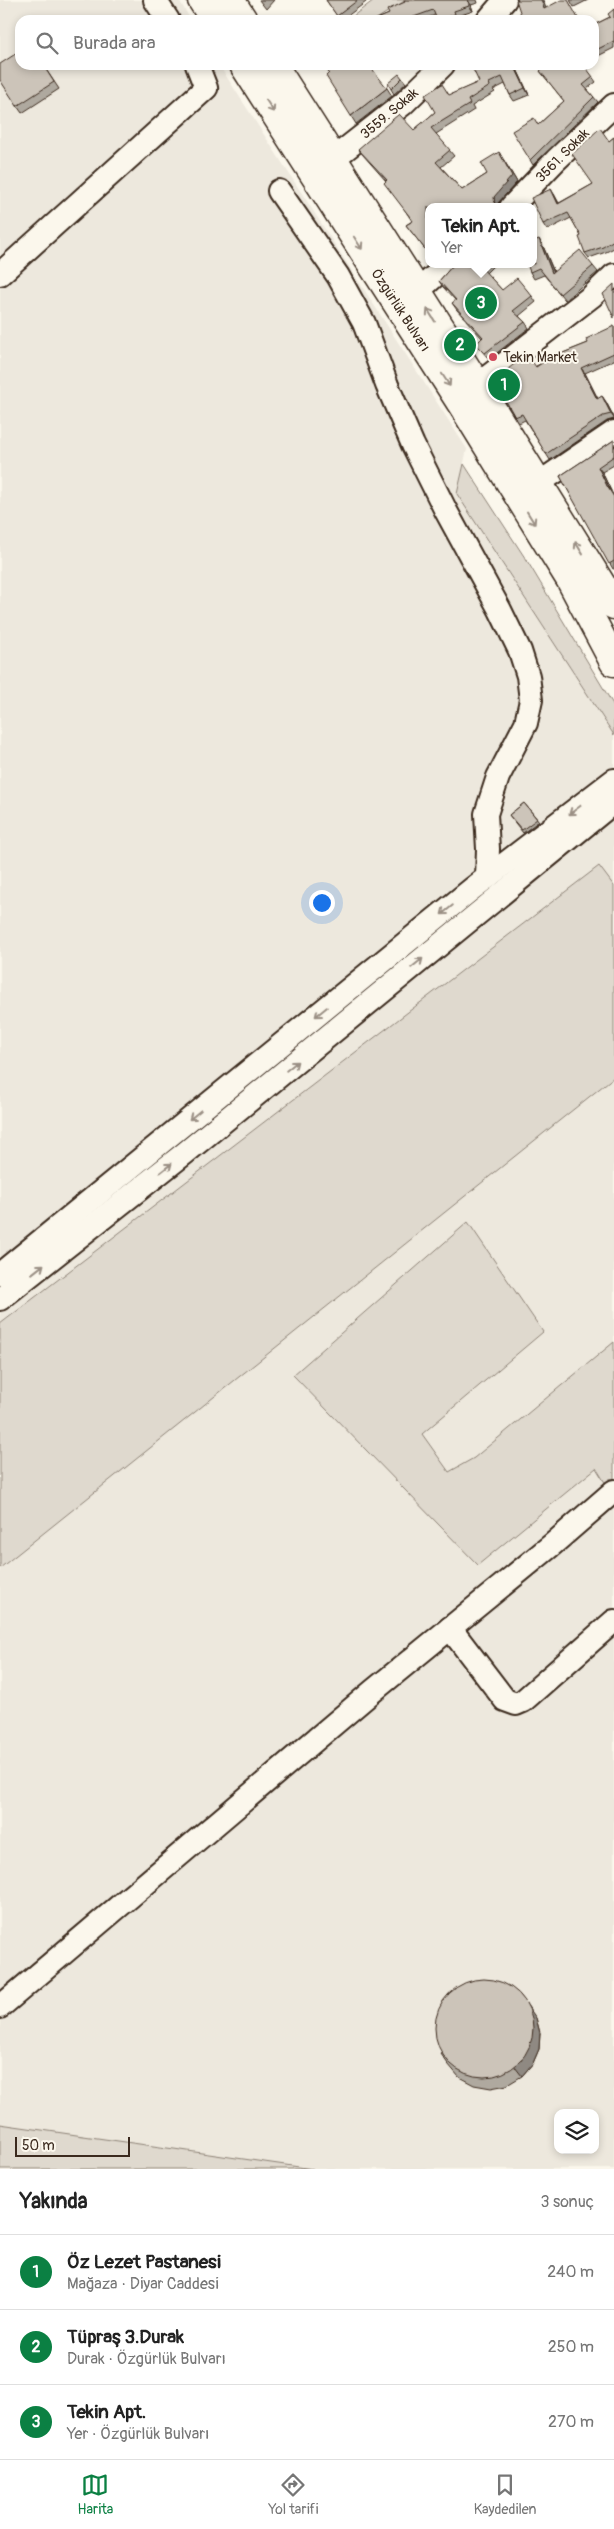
<!DOCTYPE html>
<html lang="tr">
<meta charset="utf-8">
<style>
body{margin:0;font-family:Pangolin,sans-serif;background:#f2f2f2;color:#222}
.controls{position:absolute;right:15px;bottom:15px;display:grid;overflow:hidden;border-radius:10px;box-shadow:0 2px 8px #0003}
.controls button{width:45px;height:45px;display:grid;place-items:center;padding:0;border:0;border-bottom:1px solid #e0e0e0;background:#fff;color:#222;font:25px sans-serif}
.scale{position:absolute;left:15px;bottom:12px;width:115px;box-sizing:border-box;padding-left:5px;border:2px solid #3b2a1e;border-top:0;font-size:14px;line-height:18px;white-space:nowrap;color:#3b2a1e;-webkit-text-stroke:4px #fbf7ec;paint-order:stroke}
.you{position:absolute;left:321px;top:902px;width:18px;height:18px;margin:-12px;border:4px solid #fff;border-radius:50%;background:#1a73e8;box-shadow:0 0 0 8px #1a73e833}
.badge{display:grid;place-items:center;width:32px;height:32px;border-radius:50%;background:#0b8043;color:#fff;font-size:16px;font-weight:700}
.pin{position:absolute;translate:-50% -50%;border:2px solid #fff;box-shadow:0 1px 5px #0006}
.popup{position:absolute;left:425px;top:203px;width:112px;height:65px;box-sizing:border-box;display:grid;place-content:center;border-radius:10px;background:#fff;filter:drop-shadow(0 1px 4px #0005);font-size:16px;white-space:nowrap;color:#767676}
.popup b{font-size:19px;color:#222}
.popup::after{content:'';position:absolute;left:50%;top:100%;margin-left:-10px;border:10px solid transparent;border-top-color:#fff}
.list{margin:0;padding:0;list-style:none}
h2{display:flex;justify-content:space-between;align-items:center;height:65px;margin:0;padding:0 20px;font-size:21px}
h2 small{font-size:16px;font-weight:400;color:#767676}
.list li{display:grid;grid-template-columns:32px 1fr auto;gap:15px;align-items:center;box-sizing:border-box;height:75px;padding:0 20px;border-top:1px solid #e0e0e0}
.list b{display:block;font-size:19px;white-space:nowrap}
.list p{margin:0;font-size:16px;white-space:nowrap;color:#767676}
.list em{font-size:16px;font-style:normal;color:#767676}
.icon{flex:none;width:28px;height:28px;fill:none;stroke:currentColor;stroke-width:2;stroke-linecap:round;stroke-linejoin:round}
.map{position:relative;flex:none;width:614px;height:2169px;overflow:hidden}
.search{position:absolute;background:#fff;box-shadow:0 2px 8px #0003;left:15px;right:15px;top:15px;height:55px;display:flex;align-items:center;gap:12px;box-sizing:border-box;padding:0 18px;border-radius:15px;color:#767676;font-size:19px}
.sheet{height:290px;background:#fff}
nav{display:flex;justify-content:space-around;align-items:center;box-sizing:border-box;height:70px;border-top:1px solid #e0e0e0;background:#fff;font-size:14px;color:#767676}
nav a{display:grid;justify-items:center;gap:2px}
nav .on{color:#0b8043}
.map>svg:first-child{display:block}
.built{fill:#ede8dd;fill-rule:evenodd}
.green{fill:#dfd9ce;stroke:#8d8276}
.lines{fill:none;stroke-linecap:round;stroke-linejoin:round}
.minor-casing{stroke:#3b2a1e;stroke-width:26}
.major-casing{stroke:#3b2a1e;stroke-width:31}
.minor{stroke:#fbf7ec;stroke-width:22}
.major{stroke:#fbf7ec;stroke-width:28}
.wall{fill:#afa99f;stroke:#3b2a1e}
.shaded-wall{fill:#8f8982;stroke:#3b2a1e}
.building{fill:#ccc4b9;stroke:#3b2a1e}
.oneway{stroke:#9b9085}
.poi-dot{fill:#d1495b;stroke:#fbf7ec;stroke-width:2}
.labels{text-anchor:middle;stroke-width:4;stroke-linejoin:round;paint-order:stroke}
.street-label{font-size:14px;fill:#3b2a1e;stroke:#fbf7ec}
.poi-label{font-size:14px;fill:#3b2a1e;stroke:#fbf7ec;text-anchor:start}
</style>
<div class="map">
<svg width="614" height="2169" viewBox="0 0 614 2169">
<rect width="100%" height="100%" fill="#fbf7ec"/>
<filter id="ink" filterUnits="userSpaceOnUse"><feTurbulence type="fractalNoise" baseFrequency=".02" numOctaves="2"/><feDisplacementMap in="SourceGraphic" scale="10" xChannelSelector="R" yChannelSelector="G"/><feConvolveMatrix kernelMatrix="1 2 1 2 8 2 1 2 1" color-interpolation-filters="sRGB"/></filter>
<g filter="url(#ink)">
<path class="built" d="M 0,0 L 179,0 L 191,20 L 20,20 L 20,65 L 219,65 L 467,449 L 457,494 L 614,735 L 614,2169 L 0,2169 ZM 558,2113 L 595,2113 L 595,2150 L 558,2150 Z"/>
<g class="green">
<polygon points="374,0 406,0 375,20 355,20 353,16"/>
<polygon points="464,464 529,564 614,706 614,735 457,494"/>
<polygon points="599,866 614,886 614,1077 0,1568 0,1324"/>
<polygon points="468,1222 543,1332 422,1434 449,1472 474,1458 614,1342 614,1497 596,1468 478,1565 293,1375"/>
<polygon points="0,2124 313,2169 0,2169"/>
</g>
<g class="lines">
<defs>
<g id="minor">
<polyline points="155,0 168,20"/>
<polyline points="488,20 505,0"/>
<polyline points="333,159 403,104 443,65"/>
<polyline points="279,191 338,276 364,323 387,385 413,445 446,511 500,610 520,651 528,676 531,700 526,723 498,777 486,814 488,849 487,878"/>
<polyline points="511,207 556,160 614,105"/>
<polyline points="0,274 206,88 197,65"/>
<polyline points="417,292 448,264"/>
<polyline points="477,385 592,296 614,275"/>
<polyline points="539,483 614,432"/>
<polyline points="0,1274 472,889 614,780"/>
<polyline points="0,1299 185,1153 614,802"/>
<polyline points="450,1628 505,1700 516,1704 523,1701 614,1621"/>
<polyline points="0,2007 373,1691 553,1544 614,1491"/>
</g>
<g id="major">
<polyline points="202,0 215,20"/>
<polyline points="230,0 243,20"/>
<polyline points="244,65 463,406 570,579 614,662"/>
<polyline points="273,65 477,385 614,605"/>
</g>
</defs>
<use href="#minor" class="minor-casing"/>
<use href="#major" class="major-casing"/>
<use href="#minor" class="minor"/>
<use href="#major" class="major"/>
</g>
<g class="wall">
<polygon points="259,0 274,0 266,9"/>
<polygon points="326,0 366,0 366,2 342,20 340,20"/>
<polygon points="404,0 477,0 478,3 471,5 473,11 458,16 459,19 457,20 437,20 435,15 423,20 375,20 389,14 405,2"/>
<polygon points="570,0 588,0 574,7"/>
<polygon points="614,9 614,48 594,58 594,25 610,17"/>
<polygon points="43,65 59,89 22,113 17,106"/>
<polygon points="515,65 529,95 514,101 510,95 505,84 493,90 495,92 472,106 474,110 436,134 454,156 441,167 462,190 487,174 503,159 517,182 498,203 428,207 428,253 406,225 412,221 386,181 363,155 358,149 414,130 435,112 450,95 479,82"/>
<polygon points="584,65 596,82 587,89 598,102 533,165 530,160 538,125 564,101 540,71 543,68"/>
<polygon points="402,78 406,83 394,94 391,89"/>
<polygon points="387,88 392,96 356,124 351,116"/>
<polygon points="614,137 614,248 606,252 589,258 585,253 581,236 571,218 547,230 543,224 554,194 559,203 593,184 609,141"/>
<polygon points="543,246 554,272 593,266 598,272 565,300 544,275 534,279 530,272"/>
<polygon points="454,264 495,264 486,273 502,290 532,296 536,302 519,316 525,322 529,328 489,359 481,350 476,344 482,338 457,310 452,303 456,301 443,287 439,281"/>
<polygon points="614,326 614,360 585,373 598,399 602,396 606,402 614,417 614,419 607,421 550,460 525,420 519,423 515,417 536,366 558,355 588,343"/>
<polygon points="614,440 614,465 602,472 611,491 614,496 614,569 613,569 560,476"/>
<polygon points="524,803 539,821 523,833 509,815"/>
<polygon points="536,2018 540,2033 539,2049 533,2063 522,2076 507,2085 491,2088 474,2085 459,2077 448,2064 441,2054"/>
</g>
<g class="shaded-wall">
<polygon points="468,0 471,5 473,11 469,6"/>
<polygon points="541,0 543,0 548,14 544,9"/>
<polygon points="514,65 515,65 529,95 525,88"/>
<polygon points="499,152 517,182 498,203 499,207 495,207 494,197"/>
<polygon points="551,189 554,194 561,209 558,204"/>
<polygon points="539,239 543,246 557,280 552,273"/>
<polygon points="581,368 585,373 601,405 597,399"/>
<polygon points="602,396 606,402 614,418 611,414"/>
<polygon points="598,467 602,472 611,491 607,486"/>
<polygon points="520,1995 536,2018 540,2033 539,2049 533,2063 522,2076 515,2067"/>
</g>
<g class="building">
<polygon points="326,0 358,0 337,16"/>
<polygon points="404,0 468,0 469,6 454,11 455,14 441,20 437,20 433,10 411,18 412,20 375,20 389,14 387,10 405,2"/>
<polygon points="516,0 541,0 544,9 561,0 568,0 579,20 527,20 525,17 522,18"/>
<polygon points="614,9 614,41 594,51 594,25 610,17 608,14"/>
<polygon points="20,51 20,65 43,65 54,82 17,106 0,80 0,64"/>
<polygon points="323,65 369,65 387,88 351,116 326,76 329,73"/>
<polygon points="471,65 514,65 525,88 510,95 502,77 489,83 490,86 468,100 470,104 431,128 450,150 436,162 462,190 487,174 481,163 499,152 512,176 494,197 495,207 428,207 428,253 406,225 413,221 384,183 387,180 358,149 399,114 414,130 435,112 425,95 442,84 449,95 479,82"/>
<polygon points="542,65 584,65 593,77 583,85 594,97 530,160 512,131 534,118 538,125 564,101 540,71 543,68"/>
<polygon points="399,74 402,78 391,89 388,83"/>
<polygon points="600,128 609,141 614,137 614,240 603,247 585,253 579,237 581,236 568,213 543,224 531,198 551,189 558,204 593,184 572,154"/>
<polygon points="539,239 552,273 580,250 593,266 560,294 539,268 530,272 527,264 534,264 534,241"/>
<polygon points="454,264 485,264 481,267 502,290 517,278 532,296 513,311 525,322 485,353 476,344 483,337 452,303 456,300 439,281"/>
<polygon points="614,284 614,318 603,294"/>
<polygon points="614,326 614,353 581,368 597,399 602,396 611,414 603,416 546,454 522,414 515,417 494,380 527,354 536,367 557,353 558,355 588,343 586,339"/>
<polygon points="614,440 614,456 598,467 607,486 614,497 614,561 609,564 560,476"/>
<polygon points="524,803 537,819 522,830 509,815"/>
<circle cx="484" cy="2028" r="49"/>
</g>
<defs><path id="oneway-shaft" d="M-6 0H5M1.5-3L5.5 0L1.5 3" fill="none" stroke-width="1.6" stroke-linecap="round" stroke-linejoin="round" transform="scale(1.25)"/></defs>
<g class="oneway">
<use href="#oneway-shaft" transform="translate(270 106) rotate(57)"/>
<use href="#oneway-shaft" transform="translate(358 243) rotate(57)"/>
<use href="#oneway-shaft" transform="translate(431 315) rotate(-122)"/>
<use href="#oneway-shaft" transform="translate(446 380) rotate(57)"/>
<use href="#oneway-shaft" transform="translate(531 518) rotate(58)"/>
<use href="#oneway-shaft" transform="translate(579 548) rotate(-122)"/>
<use href="#oneway-shaft" transform="translate(575 810) rotate(143)"/>
<use href="#oneway-shaft" transform="translate(447 910) rotate(141)"/>
<use href="#oneway-shaft" transform="translate(417 963) rotate(-39)"/>
<use href="#oneway-shaft" transform="translate(321 1012) rotate(141)"/>
<use href="#oneway-shaft" transform="translate(292 1066) rotate(-39)"/>
<use href="#oneway-shaft" transform="translate(195 1115) rotate(141)"/>
<use href="#oneway-shaft" transform="translate(166 1168) rotate(-38)"/>
<use href="#oneway-shaft" transform="translate(38 1269) rotate(-38)"/>
</g>
</g>
<circle class="poi-dot" cx="493" cy="357" r="5"/>
<g class="labels">
<g class="street-label">
<text transform="translate(389 113) rotate(-40)" y="5">3559. Sokak</text>
<text transform="translate(562 155) rotate(-45)" y="5">3561. Sokak</text>
<text transform="translate(401 310) rotate(57)" y="5">Özgürlük Bulvarı</text>
</g>
<g class="poi-label">
<text x="503" y="362">Tekin Market</text>
</g>
</g>
</svg>
<div class="controls">
<button><svg class="icon" aria-label="layers" viewBox="0 0 24 24"><path d="M12 4l9 5-9 5-9-5zM3 14l9 5 9-5"/></svg></button>
</div>
<div class="scale">50 m</div>
<div class="you"></div>
<div class="pin badge" style="left:504px;top:385px">1</div>
<div class="pin badge" style="left:460px;top:345px">2</div>
<div class="pin badge" style="left:481px;top:303px">3</div>
<div class="popup"><b>Tekin Apt.</b>Yer</div>
<div class="search"><svg class="icon" aria-label="search" viewBox="0 0 24 24"><circle cx="10" cy="10" r="6"/><path d="M15 15l6 6"/></svg>Burada ara</div>
</div>
<section class="sheet">
<h2>Yakında<small>3 sonuç</small></h2>
<ul class="list">
<li><span class="badge">1</span><div><b>Öz Lezet Pastanesi</b><p>Mağaza · Diyar Caddesi</p></div><em>240 m</em></li>
<li><span class="badge">2</span><div><b>Tüpraş 3.Durak</b><p>Durak · Özgürlük Bulvarı</p></div><em>250 m</em></li>
<li><span class="badge">3</span><div><b>Tekin Apt.</b><p>Yer · Özgürlük Bulvarı</p></div><em>270 m</em></li>
</ul>
</section>
<nav>
<a class="on"><svg class="icon" aria-label="map" viewBox="0 0 24 24"><path d="M3 6l6-2 6 2 6-2v14l-6 2-6-2-6 2zM9 4v14M15 6v14"/></svg>Harita</a>
<a><svg class="icon" aria-label="directions" viewBox="0 0 24 24"><path d="M12 3l9 9-9 9-9-9zM9 14v-3h6M13 9l2 2-2 2"/></svg>Yol tarifi</a>
<a><svg class="icon" aria-label="saved" viewBox="0 0 24 24"><path d="M7 4h10v16l-5-4-5 4z"/></svg>Kaydedilen</a>
</nav>
